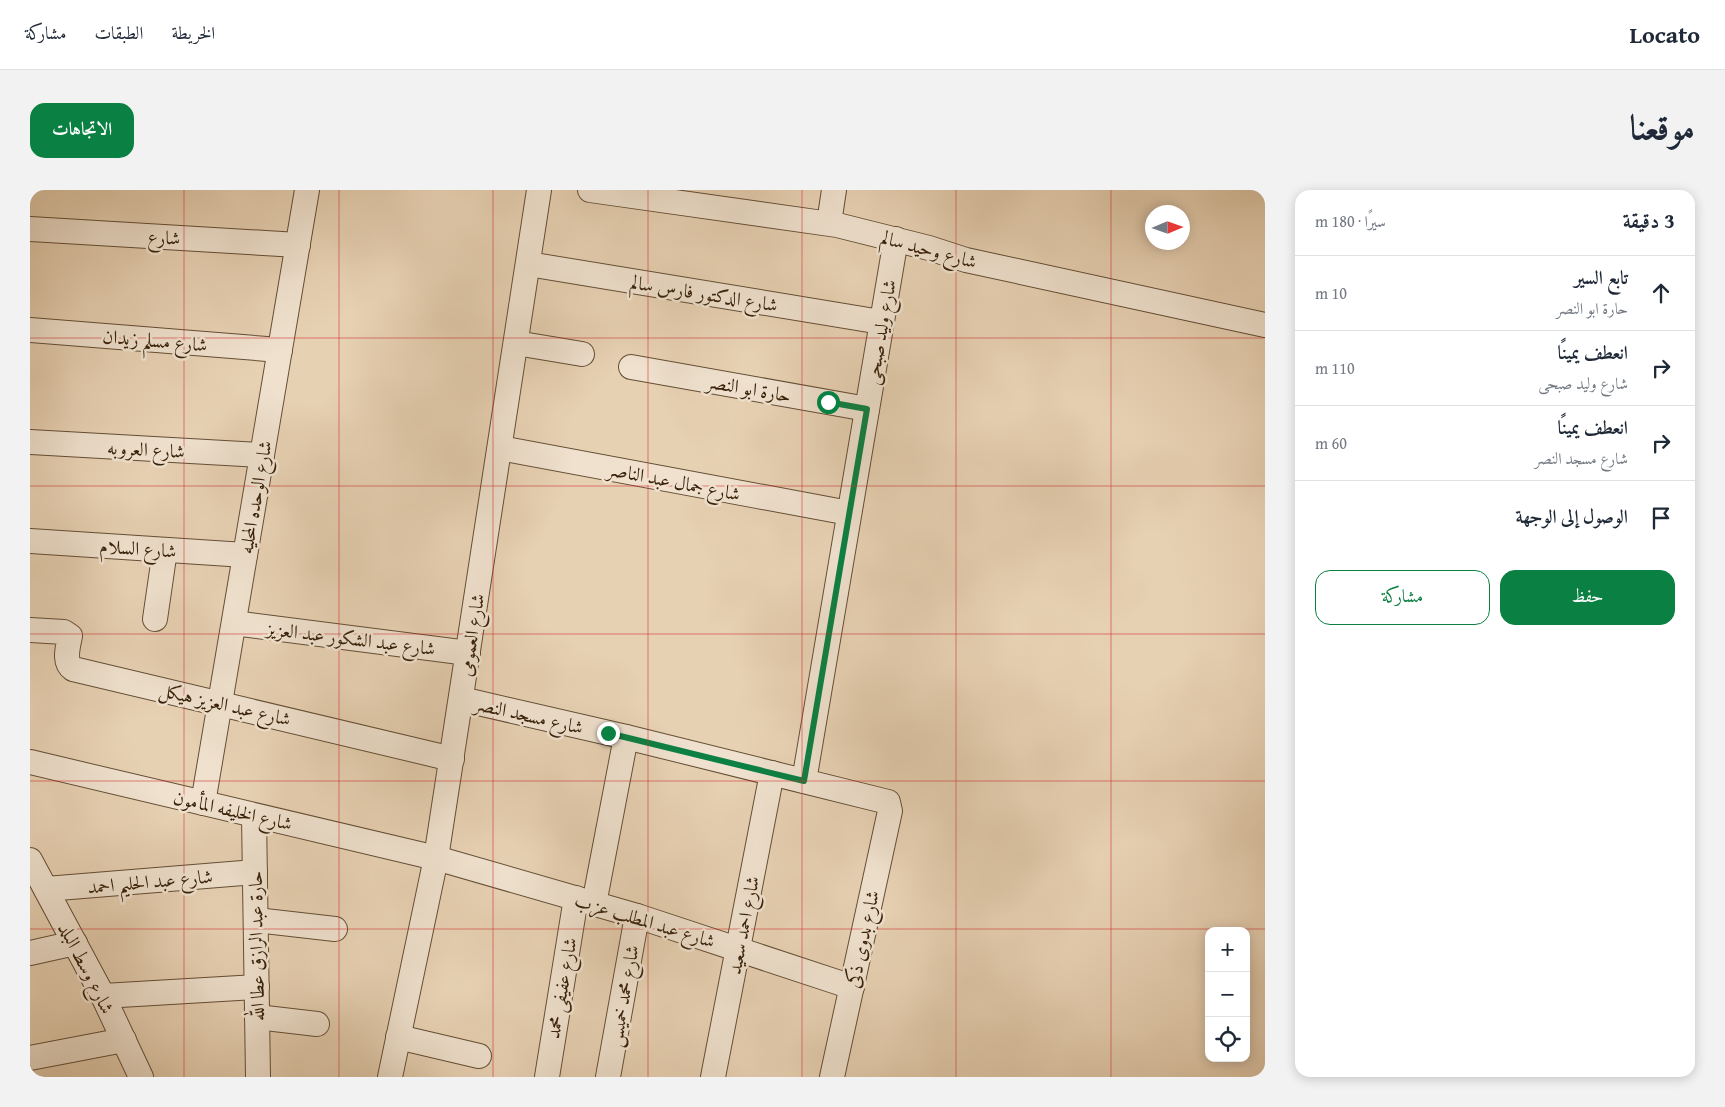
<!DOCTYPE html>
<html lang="ar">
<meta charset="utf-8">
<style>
body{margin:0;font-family:"Gentium Book Plus",Amiri,serif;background:#f2f2f3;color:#1f2937;direction:rtl}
.controls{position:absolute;right:15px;bottom:15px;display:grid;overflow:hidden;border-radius:10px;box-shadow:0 2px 12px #0003}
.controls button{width:45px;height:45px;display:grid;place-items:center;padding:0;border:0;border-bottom:1px solid #e0e1e3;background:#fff;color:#1f2937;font:25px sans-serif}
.compass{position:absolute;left:1115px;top:15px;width:45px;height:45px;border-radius:50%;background:#fff;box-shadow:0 2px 12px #0003;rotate:88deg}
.stop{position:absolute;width:15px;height:15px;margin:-11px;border:4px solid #0b8043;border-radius:50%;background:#fff}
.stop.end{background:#0b8043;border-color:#fff;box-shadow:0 1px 5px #0008}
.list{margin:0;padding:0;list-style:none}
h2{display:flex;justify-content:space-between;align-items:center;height:65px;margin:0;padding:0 20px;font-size:21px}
h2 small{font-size:16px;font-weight:400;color:#747a83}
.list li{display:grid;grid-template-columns:32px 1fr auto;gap:15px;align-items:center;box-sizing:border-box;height:75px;padding:0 20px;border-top:1px solid #e0e1e3}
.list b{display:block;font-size:19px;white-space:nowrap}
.list p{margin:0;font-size:16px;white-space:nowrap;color:#747a83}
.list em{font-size:16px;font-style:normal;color:#747a83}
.actions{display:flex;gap:10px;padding:15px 20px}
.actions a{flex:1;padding:11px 0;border:1px solid #0b8043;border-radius:15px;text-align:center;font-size:18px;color:#0b8043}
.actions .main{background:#0b8043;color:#fff}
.icon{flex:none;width:28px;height:28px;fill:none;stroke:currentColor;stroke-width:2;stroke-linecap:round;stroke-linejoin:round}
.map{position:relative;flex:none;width:1235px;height:887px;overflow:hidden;direction:ltr;border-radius:15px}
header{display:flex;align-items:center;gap:30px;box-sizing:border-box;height:70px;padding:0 25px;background:#fff;border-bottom:1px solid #e0e1e3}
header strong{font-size:24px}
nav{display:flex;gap:28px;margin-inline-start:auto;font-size:18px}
.intro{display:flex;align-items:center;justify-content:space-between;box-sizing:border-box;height:120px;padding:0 30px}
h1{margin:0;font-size:35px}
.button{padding:12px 22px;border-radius:15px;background:#0b8043;color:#fff;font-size:18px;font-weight:700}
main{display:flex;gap:30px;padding:0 30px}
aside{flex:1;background:#fff;border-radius:15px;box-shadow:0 2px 12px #0003}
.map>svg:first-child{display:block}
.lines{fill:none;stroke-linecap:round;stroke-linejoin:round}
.minor-casing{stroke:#644e35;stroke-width:26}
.minor{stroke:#efe1ce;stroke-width:24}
.route{stroke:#0b8043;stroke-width:6}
.grid{fill:none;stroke:#d62828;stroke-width:1;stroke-opacity:0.55}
.labels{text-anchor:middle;stroke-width:5;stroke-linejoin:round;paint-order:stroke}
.street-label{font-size:19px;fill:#39220b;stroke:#efe1ce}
</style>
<header>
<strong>Locato</strong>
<nav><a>الخريطة</a><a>الطبقات</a><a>مشاركة</a></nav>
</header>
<div class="intro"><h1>موقعنا</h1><a class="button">الاتجاهات</a></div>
<main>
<aside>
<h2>3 دقيقة<small>سيرًا · 180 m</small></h2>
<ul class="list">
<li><svg class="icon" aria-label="ahead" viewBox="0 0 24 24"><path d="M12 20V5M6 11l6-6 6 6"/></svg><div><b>تابع السير</b><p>حارة ابو النصر</p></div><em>10 m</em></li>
<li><svg class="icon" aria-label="right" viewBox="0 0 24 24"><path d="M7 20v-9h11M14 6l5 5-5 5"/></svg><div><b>انعطف يمينًا</b><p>شارع وليد صبحى</p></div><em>110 m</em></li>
<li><svg class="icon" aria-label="right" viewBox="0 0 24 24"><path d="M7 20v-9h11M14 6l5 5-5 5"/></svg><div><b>انعطف يمينًا</b><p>شارع مسجد النصر</p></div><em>60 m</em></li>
<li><svg class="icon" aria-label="arrive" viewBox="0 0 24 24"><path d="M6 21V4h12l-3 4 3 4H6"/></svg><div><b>الوصول إلى الوجهة</b></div></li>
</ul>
<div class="actions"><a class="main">حفظ</a><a>مشاركة</a></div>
</aside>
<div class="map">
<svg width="1235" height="887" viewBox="0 0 1235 887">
<rect width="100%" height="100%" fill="#e7d1b3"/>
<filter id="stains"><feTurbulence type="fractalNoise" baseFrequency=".004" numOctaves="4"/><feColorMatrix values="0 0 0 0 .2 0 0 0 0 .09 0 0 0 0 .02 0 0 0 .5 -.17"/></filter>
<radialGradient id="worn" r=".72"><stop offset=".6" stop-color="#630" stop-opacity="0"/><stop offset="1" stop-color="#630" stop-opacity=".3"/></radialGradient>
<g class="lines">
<defs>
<g id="minor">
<polyline points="560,0 807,35 899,58 936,70 1235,135"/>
<polyline points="799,33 804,0"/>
<polyline points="0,39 268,55"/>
<polyline points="498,74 851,132"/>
<polyline points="0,140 250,160"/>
<polyline points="486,153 552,164"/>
<polyline points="601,177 837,219"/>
<polyline points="0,252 232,265"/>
<polyline points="470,258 819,323"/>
<polyline points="0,351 215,365"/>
<polyline points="125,429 135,360"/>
<polyline points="204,433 438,463"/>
<path d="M 0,440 L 34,442 L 40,446 C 38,457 33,472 43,479 L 422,569"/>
<polyline points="431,509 596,547 858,612 860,621 802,887"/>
<polyline points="0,572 406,668 607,726 822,797"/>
<polyline points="774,591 866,49"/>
<polyline points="173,613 277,0"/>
<polyline points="224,626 228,887"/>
<polyline points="0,670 73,806 111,887"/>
<polyline points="16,699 225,682"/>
<polyline points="564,714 596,547"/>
<polyline points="226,730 305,739"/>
<polyline points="0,763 45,753"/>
<polyline points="73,806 227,797"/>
<polyline points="227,827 287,834"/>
<polyline points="368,847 449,866"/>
<polyline points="0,868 94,850"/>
<polyline points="360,887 406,668 509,0"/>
<polyline points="517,887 546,708"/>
<polyline points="578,887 607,726"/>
<polyline points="683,887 742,583"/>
</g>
</defs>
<use href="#minor" class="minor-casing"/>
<use href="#minor" class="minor"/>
</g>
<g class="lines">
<polyline class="route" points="578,543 774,591 837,219 798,212"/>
</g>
<path class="grid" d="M 154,0 L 154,887M 309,0 L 309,887M 463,0 L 463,887M 618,0 L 618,887M 772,0 L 772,887M 926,0 L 926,887M 1081,0 L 1081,887M 0,148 L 1235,148M 0,296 L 1235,296M 0,444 L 1235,444M 0,591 L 1235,591M 0,739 L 1235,739"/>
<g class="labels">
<g class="street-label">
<text transform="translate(134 47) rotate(3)" y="7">شارع</text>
<text transform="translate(899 59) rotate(15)" y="7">شارع وحيد سالم</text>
<text transform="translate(674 103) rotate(9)" y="7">شارع الدكتور فارس سالم</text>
<text transform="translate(850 142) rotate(-80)" y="7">شارع وليد صبحى</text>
<text transform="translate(125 150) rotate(5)" y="7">شارع مسلم زيدان</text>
<text transform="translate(719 198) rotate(10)" y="7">حارة ابو النصر</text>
<text transform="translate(116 259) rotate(3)" y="7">شارع العروبه</text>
<text transform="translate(644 291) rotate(11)" y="7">شارع جمال عبد الناصر</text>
<text transform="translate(225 307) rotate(-80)" y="7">شارع الوحده المحليه</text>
<text transform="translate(108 358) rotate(4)" y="7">شارع السلام</text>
<text transform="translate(441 445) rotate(-81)" y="7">شارع العمومى</text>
<text transform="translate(321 448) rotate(7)" y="7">شارع عبد الشكور عبد العزيز</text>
<text transform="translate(195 514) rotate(13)" y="7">شارع عبد العزيز هيكل</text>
<text transform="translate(499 525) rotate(13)" y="7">شارع مسجد النصر</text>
<text transform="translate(203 620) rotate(13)" y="7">شارع الخليفه المأمون</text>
<text transform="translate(120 691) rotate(-5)" y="7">شارع عبد الحليم احمد</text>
<text transform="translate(615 730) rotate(17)" y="7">شارع عبد المطلب عزب</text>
<text transform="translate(713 735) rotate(-79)" y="7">شارع احمد سعيد</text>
<text transform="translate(832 749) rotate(-78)" y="7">شارع بدوى ذكى</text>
<text transform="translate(226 756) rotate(-91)" y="7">حارة عبد الرازق عطا الله</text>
<text transform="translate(57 778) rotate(63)" y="7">شارع وسط البلد</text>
<text transform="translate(531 798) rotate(-80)" y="7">شارع عفيفى محمد</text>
<text transform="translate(593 806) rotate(-80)" y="7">شارع محمد خميس</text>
</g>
</g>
<rect width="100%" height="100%" filter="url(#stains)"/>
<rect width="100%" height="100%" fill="url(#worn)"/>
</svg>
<div class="controls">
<button>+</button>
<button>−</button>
<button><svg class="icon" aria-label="locate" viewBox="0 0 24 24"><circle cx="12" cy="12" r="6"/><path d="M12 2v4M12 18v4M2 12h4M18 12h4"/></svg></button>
</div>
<svg class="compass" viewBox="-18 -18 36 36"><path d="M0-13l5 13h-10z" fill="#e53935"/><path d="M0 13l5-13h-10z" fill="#747a83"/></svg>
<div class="stop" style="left:798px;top:212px"></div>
<div class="stop end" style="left:578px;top:543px"></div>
</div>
</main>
